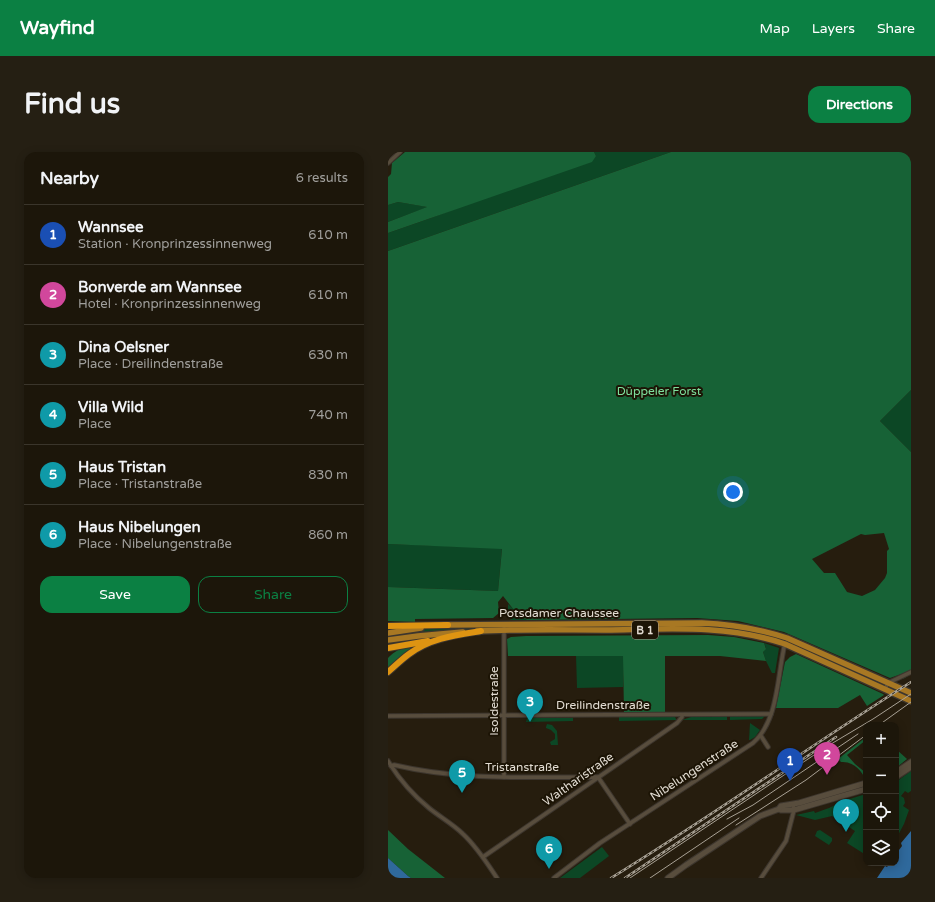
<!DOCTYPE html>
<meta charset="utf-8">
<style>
body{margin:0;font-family:"Varela Round",sans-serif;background:#251f13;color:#f1f3f6}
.controls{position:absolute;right:12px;bottom:12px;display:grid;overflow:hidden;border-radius:8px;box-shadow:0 2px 10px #0003}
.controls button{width:36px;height:36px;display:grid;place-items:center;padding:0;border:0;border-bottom:1px solid #3a352b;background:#1c160a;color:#f1f3f6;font:20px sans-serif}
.you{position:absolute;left:345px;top:340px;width:14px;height:14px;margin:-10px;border:3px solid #fff;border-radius:50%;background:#1a73e8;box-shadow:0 0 0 6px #1a73e833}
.badge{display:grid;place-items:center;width:26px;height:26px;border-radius:50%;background:#0b8043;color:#fff;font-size:13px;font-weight:700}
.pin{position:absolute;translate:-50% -33px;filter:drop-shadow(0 1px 2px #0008)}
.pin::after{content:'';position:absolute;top:21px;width:14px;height:12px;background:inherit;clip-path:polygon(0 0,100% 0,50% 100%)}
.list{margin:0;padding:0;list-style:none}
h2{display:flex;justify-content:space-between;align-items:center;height:52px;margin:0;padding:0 16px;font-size:17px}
h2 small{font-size:13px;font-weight:400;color:#a09f9c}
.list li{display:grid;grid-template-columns:26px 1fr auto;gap:12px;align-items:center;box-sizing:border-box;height:60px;padding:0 16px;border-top:1px solid #3a352b}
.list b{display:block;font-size:15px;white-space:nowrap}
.list p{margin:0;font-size:13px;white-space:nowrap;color:#a09f9c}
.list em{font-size:13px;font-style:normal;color:#a09f9c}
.actions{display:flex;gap:8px;padding:12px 16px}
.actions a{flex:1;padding:9px 0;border:1px solid #0b8043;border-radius:12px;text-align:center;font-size:14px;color:#0b8043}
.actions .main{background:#0b8043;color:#fff}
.icon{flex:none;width:22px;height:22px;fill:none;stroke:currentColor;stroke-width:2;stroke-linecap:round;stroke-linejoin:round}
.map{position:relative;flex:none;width:523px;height:726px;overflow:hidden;border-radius:12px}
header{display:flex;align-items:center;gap:24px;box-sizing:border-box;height:56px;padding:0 20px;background:#0b8043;color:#fff}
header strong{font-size:19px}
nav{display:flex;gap:22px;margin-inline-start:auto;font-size:14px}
.intro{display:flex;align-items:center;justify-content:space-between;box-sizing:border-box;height:96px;padding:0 24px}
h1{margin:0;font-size:28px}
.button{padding:10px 18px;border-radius:12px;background:#0b8043;color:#fff;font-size:14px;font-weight:700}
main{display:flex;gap:24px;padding:0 24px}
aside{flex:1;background:#1c160a;border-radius:12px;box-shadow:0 2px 10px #0003}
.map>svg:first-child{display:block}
.green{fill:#0c4725}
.forest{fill:#176236;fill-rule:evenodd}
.water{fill:#2f699c}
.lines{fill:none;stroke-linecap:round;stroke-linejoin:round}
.street-casing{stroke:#3d362e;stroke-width:5.5}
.secondary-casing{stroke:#3d362e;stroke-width:7}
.primary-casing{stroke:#3d362e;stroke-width:8}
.highway-casing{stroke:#3d362e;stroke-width:8}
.street{stroke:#584d3d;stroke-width:3.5}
.secondary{stroke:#584d3d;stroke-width:5}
.primary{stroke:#a87823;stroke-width:5.5}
.highway{stroke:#de9412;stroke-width:6}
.tram{stroke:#a8a195;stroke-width:1}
.rail-casing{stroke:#a8a195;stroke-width:2.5}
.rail{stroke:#1c1405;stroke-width:1;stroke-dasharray:3;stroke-linecap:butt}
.labels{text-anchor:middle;stroke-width:4;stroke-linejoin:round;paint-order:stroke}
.shield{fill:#1c1405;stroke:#a7a094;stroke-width:1}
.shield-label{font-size:11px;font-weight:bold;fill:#e2dcd2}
.park-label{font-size:12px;fill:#7ee09d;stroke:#1c1405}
.street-label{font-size:12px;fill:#e2dcd2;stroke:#1c1405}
</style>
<header>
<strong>Wayfind</strong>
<nav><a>Map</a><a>Layers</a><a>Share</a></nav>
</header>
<div class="intro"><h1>Find us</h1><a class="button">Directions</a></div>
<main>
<aside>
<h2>Nearby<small>6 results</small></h2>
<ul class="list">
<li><span class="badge" style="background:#1a4fb4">1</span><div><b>Wannsee</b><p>Station · Kronprinzessinnenweg</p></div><em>610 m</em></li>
<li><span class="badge" style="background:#d1479c">2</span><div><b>Bonverde am Wannsee</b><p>Hotel · Kronprinzessinnenweg</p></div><em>610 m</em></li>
<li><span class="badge" style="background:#0f9aa8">3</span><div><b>Dina Oelsner</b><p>Place · Dreilindenstraße</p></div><em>630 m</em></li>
<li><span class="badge" style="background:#0f9aa8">4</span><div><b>Villa Wild</b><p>Place</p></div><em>740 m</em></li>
<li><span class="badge" style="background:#0f9aa8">5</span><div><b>Haus Tristan</b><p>Place · Tristanstraße</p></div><em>830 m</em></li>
<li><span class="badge" style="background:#0f9aa8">6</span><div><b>Haus Nibelungen</b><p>Place · Nibelungenstraße</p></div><em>860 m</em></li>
</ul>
<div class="actions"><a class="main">Save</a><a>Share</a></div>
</aside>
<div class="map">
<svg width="523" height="726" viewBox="0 0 523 726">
<rect width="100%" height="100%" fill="#261d0e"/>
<g class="green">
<polygon points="206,0 283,0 0,99 0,81 43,66 208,4"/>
<polygon points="10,50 40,55 0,70 0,53"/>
<polygon points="523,238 523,300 492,269"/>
<polygon points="0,392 114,396 110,439 0,435"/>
<polygon points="120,452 134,465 139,468 123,468 120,466"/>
<polygon points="310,473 343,475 393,486 392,489 358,480 122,477 122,474"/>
<polygon points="109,474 109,477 54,479 0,486 0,482 54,475"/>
<polygon points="400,488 496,531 494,534 399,491"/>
<polygon points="376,491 391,496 387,521 384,521 378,509 375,500 378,496"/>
<polygon points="188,504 236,504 235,535 189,536"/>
<polygon points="339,564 339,568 294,568 303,565"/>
<polygon points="342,564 377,564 374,567 342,568"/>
<polygon points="231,565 287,565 288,567 288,568 231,569"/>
<polygon points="139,566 185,566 185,569 138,570"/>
<polygon points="362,571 372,578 367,585 362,588 361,588"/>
<polygon points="159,572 164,573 169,579 170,593 163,593 162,590 167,587 167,582 163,578 158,576 158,575"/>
<polygon points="523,619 523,639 520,641 517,639 513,644 516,646 517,651 515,654 521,658 516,672 508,687 508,630"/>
<polygon points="478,642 478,703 459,691 467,679 444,664 427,668 408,663 426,659 427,661 441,656 455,649"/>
<polygon points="432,678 444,686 444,689 441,693 427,684 429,679"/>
<polygon points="214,695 221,704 192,726 172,726"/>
</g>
<g class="forest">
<polygon points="17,0 206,0 208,4 204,10 0,81 0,70 39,55 10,50 0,53 0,25 3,22 4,11"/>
<path d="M 283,0 L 523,0 L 523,238 L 492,269 L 523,300 L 523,522 L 515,527 L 519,520 L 502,526 L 396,480 L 350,469 L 309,466 L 139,468 C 128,462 122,453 115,444 L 110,450 L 111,461 L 105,466 L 27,467 L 27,470 L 0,469 L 0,435 L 110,439 L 114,397 L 0,392 L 0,99 ZM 496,381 L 501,397 L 499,399 L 499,421 L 497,426 L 487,438 L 474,444 L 459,440 L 447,421 L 436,421 L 424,407 L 473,382 L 477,383 Z"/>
<polygon points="320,483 346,485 376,491 378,497 375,500 378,509 332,504 277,504 277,561 236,561 235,504 120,504 119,487 123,485 138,484"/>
<path d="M 28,494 L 0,517 L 0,506 C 10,496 15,496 28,494 Z"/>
<polygon points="408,502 495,542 496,543 479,554 472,543 450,556 388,556 397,510 402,505"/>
<path d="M 478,585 L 478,588 L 459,603 L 467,612 L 478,621 L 478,628 C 473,618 465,609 453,610 L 450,607 Z"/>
<polygon points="508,597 519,607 508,616"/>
<polygon points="0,678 20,697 57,726 23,726 20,724 0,706"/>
</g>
<g class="water">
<polygon points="523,679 523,726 489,726 497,714 499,715 502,711 508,711 508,702 514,694 513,691"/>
<polygon points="0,706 20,724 23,726 0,726"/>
</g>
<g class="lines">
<defs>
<g id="street">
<polyline points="0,11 12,0"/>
<polyline points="116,476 116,625"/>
<polyline points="497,537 500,531 523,520"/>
<polyline points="0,564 383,562"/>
<polyline points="373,584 380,595"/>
<path d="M 0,609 C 11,627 25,643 41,656 C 52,665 65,672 75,682 C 89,695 99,711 109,726"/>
<path d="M 3,614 L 6,613 C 74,629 140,625 210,625 L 242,672"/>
<polyline points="95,705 289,571 294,565 294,563"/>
<path d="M 166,726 L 212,691 L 365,591 C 391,568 389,524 397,491"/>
<polyline points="373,726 398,689 406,658 405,652"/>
</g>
<g id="secondary">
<polyline points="508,620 523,610"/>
<polyline points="508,625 523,615"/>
<polyline points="391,657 393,658 406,658 478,637"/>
<polyline points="280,726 298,713 372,664 391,657 393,654 411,651 478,631"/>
</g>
<g id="primary">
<path d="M 56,473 L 314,471 C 343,472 371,477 399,486 L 523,541"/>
<path d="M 89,479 C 132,477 175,478 218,478 C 279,477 338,472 397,492 L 523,549"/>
<polyline points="0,481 33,476"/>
<polyline points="0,488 30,484 75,480"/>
</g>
<g id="highway">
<polyline points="0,474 60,473"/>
<polyline points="0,496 40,489"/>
<path d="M 0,520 C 7,514 14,507 21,502 C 42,486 68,483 93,479"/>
</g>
</defs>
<use href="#street" class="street-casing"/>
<use href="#secondary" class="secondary-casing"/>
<use href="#primary" class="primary-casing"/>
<use href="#highway" class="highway-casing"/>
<use href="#street" class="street"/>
<use href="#secondary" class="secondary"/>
<use href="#primary" class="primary"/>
<use href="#highway" class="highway"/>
<g class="tram">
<polyline points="491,573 523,550"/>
<polyline points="339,667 365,653 470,582"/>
<polyline points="348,673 418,628 478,583"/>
<polyline points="242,726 438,595 485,567 523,542"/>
<polyline points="262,726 351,666"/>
</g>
<defs>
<g id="rail">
<path d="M 223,726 C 324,664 422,594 523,530"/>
<polyline points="237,726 448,585"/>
</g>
</defs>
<use href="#rail" class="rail-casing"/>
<use href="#rail" class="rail"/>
</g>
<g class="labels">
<rect class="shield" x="244" y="469" width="26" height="18" rx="3"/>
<g class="shield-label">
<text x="257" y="482">B 1</text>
</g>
<g class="park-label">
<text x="271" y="243">Düppeler Forst</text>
</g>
<g class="street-label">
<text x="171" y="465">Potsdamer Chaussee</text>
<text transform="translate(106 549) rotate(-90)" y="4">Isoldestraße</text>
<text x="215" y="557">Dreilindenstraße</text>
<text x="134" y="619">Tristanstraße</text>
<text transform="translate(306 618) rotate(-33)" y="4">Nibelungenstraße</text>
<text transform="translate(190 627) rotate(-35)" y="4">Waltharistraße</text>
</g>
</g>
</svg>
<div class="controls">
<button>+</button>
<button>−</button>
<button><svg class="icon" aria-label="locate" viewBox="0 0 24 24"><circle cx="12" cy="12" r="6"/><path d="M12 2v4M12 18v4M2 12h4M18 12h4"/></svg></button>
<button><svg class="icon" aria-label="layers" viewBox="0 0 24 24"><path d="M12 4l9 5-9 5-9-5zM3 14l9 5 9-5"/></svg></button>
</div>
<div class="you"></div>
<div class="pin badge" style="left:402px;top:629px;background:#1a4fb4">1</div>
<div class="pin badge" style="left:439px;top:623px;background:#d1479c">2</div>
<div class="pin badge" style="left:142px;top:570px;background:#0f9aa8">3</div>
<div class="pin badge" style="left:458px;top:680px;background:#0f9aa8">4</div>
<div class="pin badge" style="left:74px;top:641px;background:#0f9aa8">5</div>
<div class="pin badge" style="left:161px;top:717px;background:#0f9aa8">6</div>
</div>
</main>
